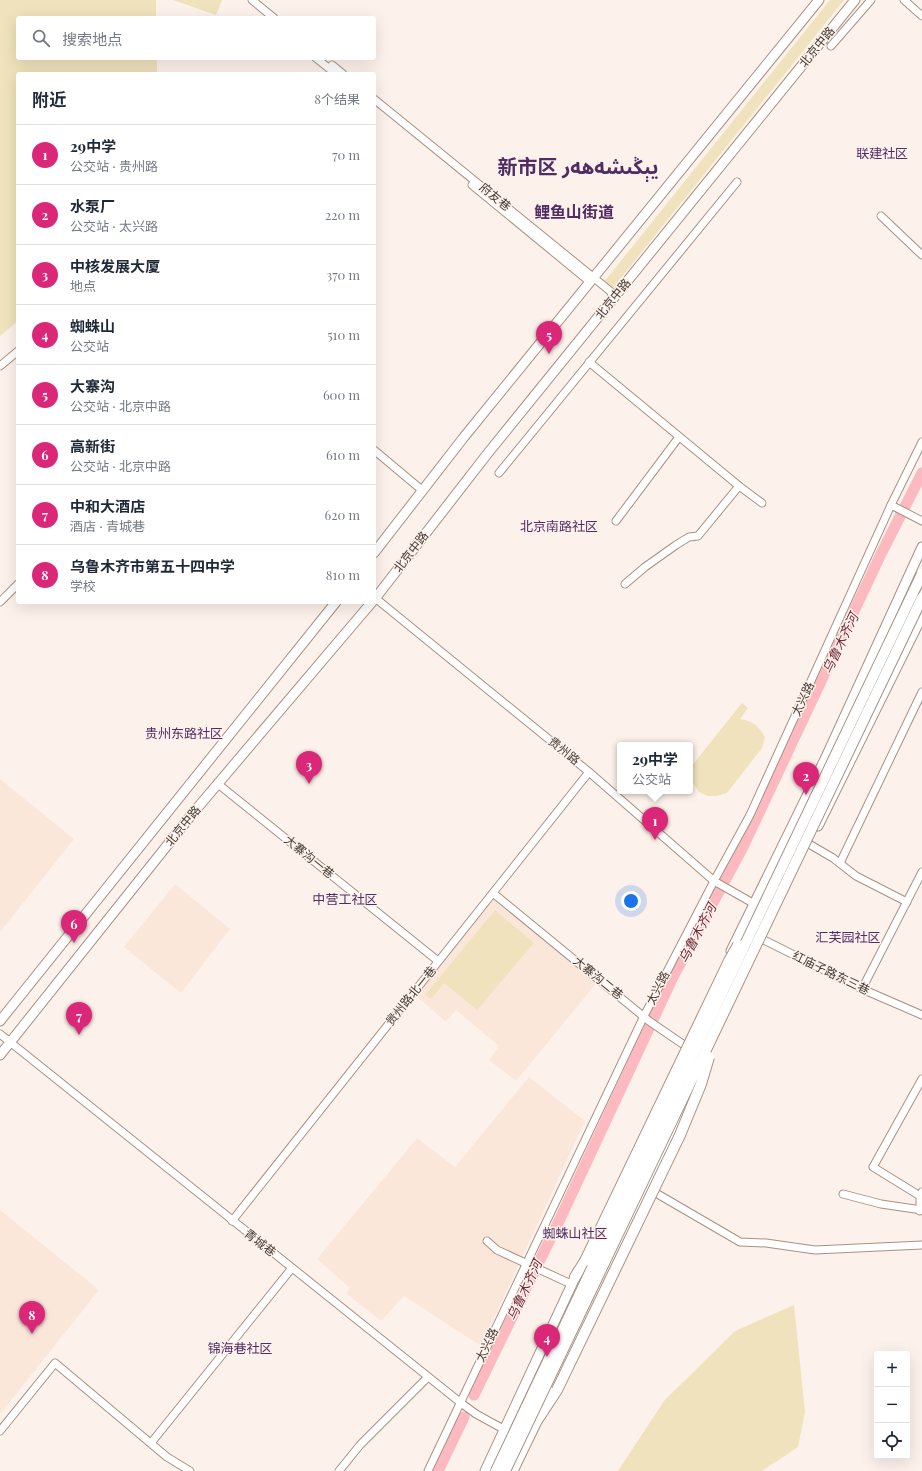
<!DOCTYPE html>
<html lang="zh">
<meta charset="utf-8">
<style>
body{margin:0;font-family:"Playfair Display","Noto Sans Arabic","Noto Sans SC",serif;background:#f2f2f3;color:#1f2937}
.controls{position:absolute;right:12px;bottom:12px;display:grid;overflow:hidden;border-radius:4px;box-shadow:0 4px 16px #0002}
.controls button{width:36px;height:36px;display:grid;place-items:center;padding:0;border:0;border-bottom:1px solid #e0e1e3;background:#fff;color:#1f2937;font:20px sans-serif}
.you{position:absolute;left:631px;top:901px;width:14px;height:14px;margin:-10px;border:3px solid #fff;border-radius:50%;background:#1a73e8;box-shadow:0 0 0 6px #1a73e833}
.badge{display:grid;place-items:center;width:26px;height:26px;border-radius:50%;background:#db2777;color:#fff;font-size:13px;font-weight:700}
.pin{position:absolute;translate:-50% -33px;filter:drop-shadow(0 1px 2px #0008)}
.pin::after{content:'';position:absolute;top:21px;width:14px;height:12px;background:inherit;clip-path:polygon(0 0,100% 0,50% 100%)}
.popup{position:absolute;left:617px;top:742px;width:76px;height:52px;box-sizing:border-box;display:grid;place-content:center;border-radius:4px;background:#fff;filter:drop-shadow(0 1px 3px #0005);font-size:13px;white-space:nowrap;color:#747a83}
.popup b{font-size:15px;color:#1f2937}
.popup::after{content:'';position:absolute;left:50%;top:100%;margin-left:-8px;border:8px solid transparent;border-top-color:#fff}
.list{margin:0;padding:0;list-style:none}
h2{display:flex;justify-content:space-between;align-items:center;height:52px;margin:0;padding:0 16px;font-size:17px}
h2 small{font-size:13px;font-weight:400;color:#747a83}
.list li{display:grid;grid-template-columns:26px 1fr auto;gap:12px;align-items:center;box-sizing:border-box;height:60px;padding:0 16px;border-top:1px solid #e0e1e3}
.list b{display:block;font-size:15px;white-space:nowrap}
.list p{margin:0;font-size:13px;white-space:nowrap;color:#747a83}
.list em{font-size:13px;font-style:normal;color:#747a83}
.icon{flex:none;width:22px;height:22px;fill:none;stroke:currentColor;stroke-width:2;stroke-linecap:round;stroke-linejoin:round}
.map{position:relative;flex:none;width:922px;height:1471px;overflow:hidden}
.search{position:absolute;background:#fff;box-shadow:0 4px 16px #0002;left:16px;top:16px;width:360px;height:44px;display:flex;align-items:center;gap:10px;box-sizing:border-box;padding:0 14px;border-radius:4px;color:#747a83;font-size:15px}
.panel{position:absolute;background:#fff;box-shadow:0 4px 16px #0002;left:16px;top:72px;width:360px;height:532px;border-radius:4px}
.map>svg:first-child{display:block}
.built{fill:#fbe6da}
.green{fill:#efe2bc}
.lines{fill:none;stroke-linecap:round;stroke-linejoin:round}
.river{stroke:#fcb9c0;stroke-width:11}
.minor-casing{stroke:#a99081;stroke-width:9}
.major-casing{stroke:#a99081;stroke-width:11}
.highway-casing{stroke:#a99081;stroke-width:12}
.minor{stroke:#fff;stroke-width:7}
.major{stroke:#fff;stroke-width:9}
.highway{stroke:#fff;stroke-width:10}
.highway-bridge-casing{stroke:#a99081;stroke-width:12;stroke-linecap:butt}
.highway-bridge{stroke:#fff;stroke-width:10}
.labels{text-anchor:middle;stroke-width:3;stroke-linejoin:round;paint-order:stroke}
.street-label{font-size:12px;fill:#453a33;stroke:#fdf2eb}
.neighbourhood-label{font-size:13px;fill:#502c64;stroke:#fdf2eb}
.water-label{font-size:13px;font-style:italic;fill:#722735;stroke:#fdf2eb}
.district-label{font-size:16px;font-weight:bold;fill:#502c64;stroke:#fdf2eb}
.town-label{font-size:20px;font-weight:bold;fill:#502c64;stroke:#fdf2eb}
</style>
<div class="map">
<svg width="922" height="1471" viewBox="0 0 922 1471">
<rect width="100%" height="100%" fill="#fdf2eb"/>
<g class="built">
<polygon points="0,779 74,839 0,932"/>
<polygon points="175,884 230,929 181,993 124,947"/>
<polygon points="493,893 599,980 516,1081 489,1060 499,1046 456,1010 446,1022 413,993"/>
<polygon points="529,1077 585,1121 481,1346 404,1296 381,1321 346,1293 350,1288 317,1259 417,1138 455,1167"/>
<polygon points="0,1210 99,1290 0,1414"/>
</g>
<g class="green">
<polygon points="0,0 156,0 156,18 18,18 18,58 157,58 157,74 18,74 18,321 0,336"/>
<polygon points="173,0 222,0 216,15"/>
<polygon points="830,0 844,0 612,289 604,282"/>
<path d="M 742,703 L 748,708 L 740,719 C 754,722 757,724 765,737 L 762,748 L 727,793 L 717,796 L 708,796 L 699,792 L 690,778 L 690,768 Z"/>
<polygon points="495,910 534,943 477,1010 444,983 431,999 425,995"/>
<polygon points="794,1305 805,1412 798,1447 762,1471 618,1471 664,1401 735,1331"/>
</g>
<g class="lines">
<g class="river">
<polyline points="474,1395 559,1221 673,977 742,849 880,556 922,473"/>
<polyline points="438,1471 464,1417"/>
</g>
<defs>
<g id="minor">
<polyline points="252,0 274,18"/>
<polyline points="904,0 922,16"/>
<polyline points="831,46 871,0"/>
<polyline points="316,58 336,74"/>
<polyline points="332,65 343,74"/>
<polyline points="374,99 599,282 610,291 614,298"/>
<polyline points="472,185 590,282"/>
<polyline points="881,216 922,255"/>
<polyline points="589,362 739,486 762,503"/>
<polyline points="0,366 18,351"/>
<polyline points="374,450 423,491"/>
<polyline points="499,473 737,182"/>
<polyline points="891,505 922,521"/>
<polyline points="616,521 679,437"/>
<polyline points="625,584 645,567 676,545 689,537 698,536 739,486"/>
<polyline points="374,597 589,772 714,881 758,906"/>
<polyline points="0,602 18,584"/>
<polyline points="218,784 438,961"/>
<polyline points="809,844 833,858 856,876 907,902"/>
<polyline points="840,863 922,692"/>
<polyline points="493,893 649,1021 690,1049"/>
<polyline points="756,936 862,989 922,1015"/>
<polyline points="862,989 922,872"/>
<polyline points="0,1034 461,1403 476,1414 507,1431"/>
<polyline points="649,1189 740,1242 766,1243 815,1250 922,1245"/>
<polyline points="843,1194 881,1204 922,1210"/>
<polyline points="920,1196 873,1167 922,1079"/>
<polyline points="920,1211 920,1196 922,1192"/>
<polyline points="232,1221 589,772"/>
<polyline points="487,1241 497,1250 571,1284"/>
<polyline points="0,1431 55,1363 167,1457 190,1471"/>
<polyline points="151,1443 292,1268"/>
<polyline points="339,1471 360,1445 428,1377"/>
<polyline points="428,1471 644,1016 714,881 750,815 891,505 922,442"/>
</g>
<g id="major">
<polyline points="374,553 464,437 819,0"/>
<polyline points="374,600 488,453 855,0"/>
<polyline points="818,826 922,616"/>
<polyline points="731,951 826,757 922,547"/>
<polyline points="0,1021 336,602"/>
<polyline points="0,1055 193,813 372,602"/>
<polyline points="547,1399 671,1140 702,1069"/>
<polyline points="485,1471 578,1271"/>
<polyline points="513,1471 541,1413"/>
</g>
<g id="highway">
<polyline points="575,1277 585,1261"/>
<polyline points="538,1419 557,1390"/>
</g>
</defs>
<use href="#minor" class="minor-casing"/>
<use href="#major" class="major-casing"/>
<use href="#highway" class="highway-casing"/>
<use href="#minor" class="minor"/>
<use href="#major" class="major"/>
<use href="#highway" class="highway"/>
<defs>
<g id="highway-bridge">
<polyline points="585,1261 729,961 738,945"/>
<polyline points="557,1390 680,1135 701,1084 709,1057"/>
<polyline points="496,1471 751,932 922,574"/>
<path d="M 505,1471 C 644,1180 782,888 922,598"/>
</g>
</defs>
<use href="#highway-bridge" class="highway-bridge-casing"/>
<use href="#highway-bridge" class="highway-bridge"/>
</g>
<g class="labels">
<g class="street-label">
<text transform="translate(817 47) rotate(-51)" y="4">北京中路</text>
<text transform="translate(495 197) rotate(39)" y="4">府友巷</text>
<text transform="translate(613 299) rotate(-51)" y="4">北京中路</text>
<text transform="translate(411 552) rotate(-52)" y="4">北京中路</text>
<text transform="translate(803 699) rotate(-65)" y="4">太兴路</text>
<text transform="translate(564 751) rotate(39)" y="4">贵州路</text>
<text transform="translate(183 826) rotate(-51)" y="4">北京中路</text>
<text transform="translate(309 857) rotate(39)" y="4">大寨沟一巷</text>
<text transform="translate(831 973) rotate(26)" y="4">红庙子路东三巷</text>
<text transform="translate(598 978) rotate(39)" y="4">大寨沟二巷</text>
<text transform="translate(658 988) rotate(-63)" y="4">太兴路</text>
<text transform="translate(411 996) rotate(-51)" y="4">贵州路北一巷</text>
<text transform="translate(260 1243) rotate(38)" y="4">青城巷</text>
<text transform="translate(487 1345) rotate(-65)" y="4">太兴路</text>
</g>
<g class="neighbourhood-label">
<text x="882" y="158">联建社区</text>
<text x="559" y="531">北京南路社区</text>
<text x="184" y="738">贵州东路社区</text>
<text x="345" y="904">中营工社区</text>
<text x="848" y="942">汇芙园社区</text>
<text x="575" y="1238">蜘蛛山社区</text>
<text x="240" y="1353">锦海巷社区</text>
</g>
<g class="water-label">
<text transform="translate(840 643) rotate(-64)" y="5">乌鲁木齐河</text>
<text transform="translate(697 933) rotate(-62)" y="5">乌鲁木齐河</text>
<text transform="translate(524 1290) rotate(-65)" y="5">乌鲁木齐河</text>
</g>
<g class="district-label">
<text x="574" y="218">鲤鱼山街道</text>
</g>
<g class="town-label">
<text x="578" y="174">新市区 يېڭىشەھەر</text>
</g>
</g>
</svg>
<div class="controls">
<button>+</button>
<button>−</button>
<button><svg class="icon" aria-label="locate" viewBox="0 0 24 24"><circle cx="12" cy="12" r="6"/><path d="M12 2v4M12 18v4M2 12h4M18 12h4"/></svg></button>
</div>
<div class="you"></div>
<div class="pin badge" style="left:655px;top:840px">1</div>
<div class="popup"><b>29中学</b>公交站</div>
<div class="pin badge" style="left:806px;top:795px">2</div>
<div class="pin badge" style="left:309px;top:784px">3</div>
<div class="pin badge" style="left:547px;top:1357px">4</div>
<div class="pin badge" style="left:549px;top:354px">5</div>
<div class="pin badge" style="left:74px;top:943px">6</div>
<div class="pin badge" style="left:79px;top:1035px">7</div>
<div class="pin badge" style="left:32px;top:1334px">8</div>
<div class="search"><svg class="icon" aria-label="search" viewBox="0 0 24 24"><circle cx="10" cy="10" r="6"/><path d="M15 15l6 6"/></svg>搜索地点</div>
<section class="panel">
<h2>附近<small>8个结果</small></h2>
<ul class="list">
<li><span class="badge">1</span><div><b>29中学</b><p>公交站 · 贵州路</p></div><em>70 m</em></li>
<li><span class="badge">2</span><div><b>水泵厂</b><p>公交站 · 太兴路</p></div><em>220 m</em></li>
<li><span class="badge">3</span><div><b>中核发展大厦</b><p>地点</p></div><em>370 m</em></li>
<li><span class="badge">4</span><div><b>蜘蛛山</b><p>公交站</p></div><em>510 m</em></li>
<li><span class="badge">5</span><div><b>大寨沟</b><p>公交站 · 北京中路</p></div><em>600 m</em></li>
<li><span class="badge">6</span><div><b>高新街</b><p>公交站 · 北京中路</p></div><em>610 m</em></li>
<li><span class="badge">7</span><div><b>中和大酒店</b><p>酒店 · 青城巷</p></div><em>620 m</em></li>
<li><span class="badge">8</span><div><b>乌鲁木齐市第五十四中学</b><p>学校</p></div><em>810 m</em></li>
</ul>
</section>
</div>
